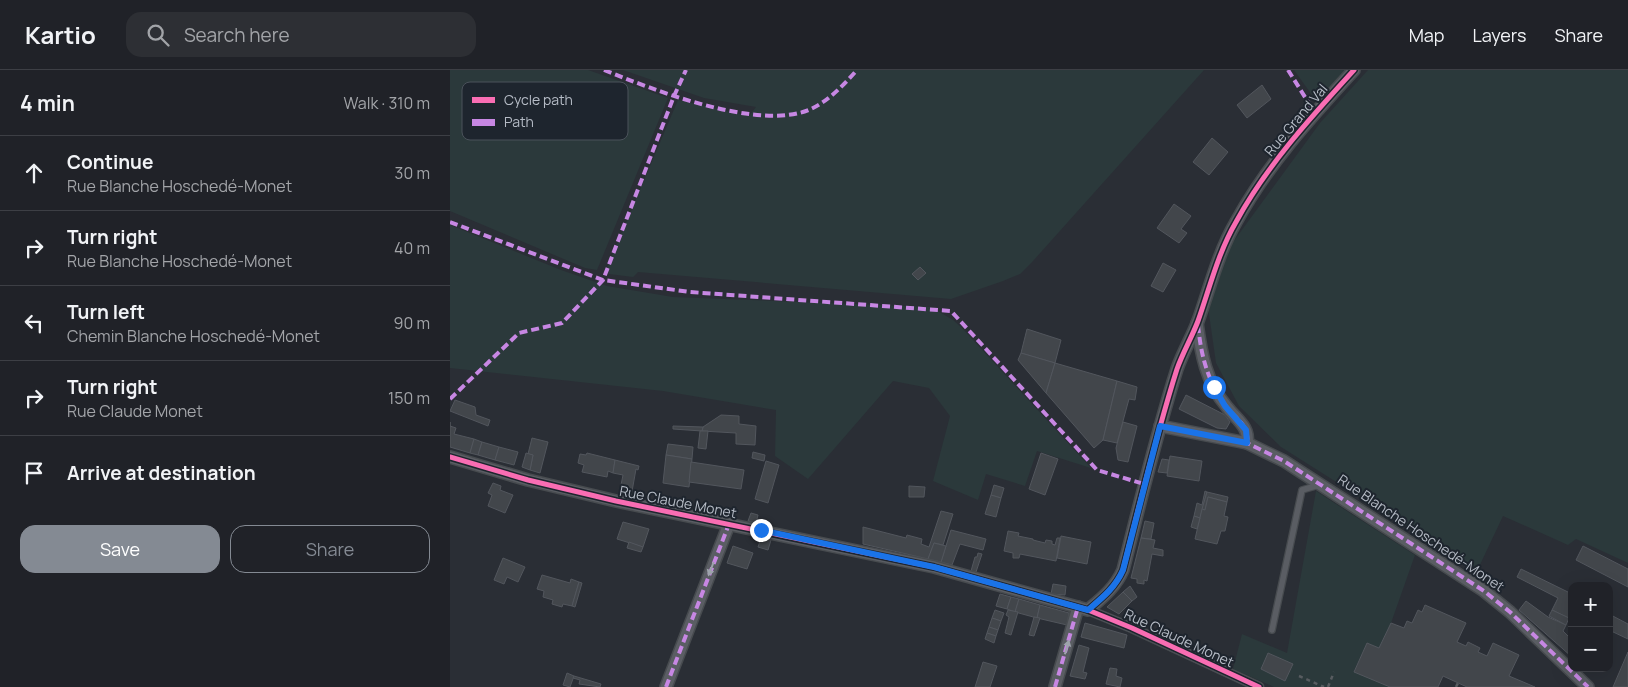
<!DOCTYPE html>
<meta charset="utf-8">
<style>
body{margin:0;font-family:Manrope,sans-serif;background:#2d2f34;color:#f1f3f6}
.controls{position:absolute;right:15px;bottom:15px;display:grid;overflow:hidden;border-radius:10px;box-shadow:0 5px 20px #0002}
.controls button{width:45px;height:45px;display:grid;place-items:center;padding:0;border:0;border-bottom:1px solid #3d3f45;background:#202228;color:#f1f3f6;font:25px sans-serif}
.stop{position:absolute;width:15px;height:15px;margin:-11px;border:4px solid #1a73e8;border-radius:50%;background:#fff}
.stop.end{background:#1a73e8;border-color:#fff;box-shadow:0 1px 5px #0008}
.list{margin:0;padding:0;list-style:none}
h2{display:flex;justify-content:space-between;align-items:center;height:65px;margin:0;padding:0 20px;font-size:21px}
h2 small{font-size:16px;font-weight:400;color:#a2a4a8}
.list li{display:grid;grid-template-columns:32px 1fr auto;gap:15px;align-items:center;box-sizing:border-box;height:75px;padding:0 20px;border-top:1px solid #3d3f45}
.list b{display:block;font-size:19px;white-space:nowrap}
.list p{margin:0;font-size:16px;white-space:nowrap;color:#a2a4a8}
.list em{font-size:16px;font-style:normal;color:#a2a4a8}
.actions{display:flex;gap:10px;padding:15px 20px}
.actions a{flex:1;padding:11px 0;border:1px solid #848a93;border-radius:15px;text-align:center;font-size:18px;color:#848a93}
.actions .main{background:#848a93;color:#fff}
.icon{flex:none;width:28px;height:28px;fill:none;stroke:currentColor;stroke-width:2;stroke-linecap:round;stroke-linejoin:round}
.map{position:relative;flex:none;width:1178px;height:617px;overflow:hidden}
header{display:flex;align-items:center;gap:30px;box-sizing:border-box;height:70px;padding:0 25px;background:#202228;border-bottom:1px solid #3d3f45}
header strong{font-size:24px}
nav{display:flex;gap:28px;margin-inline-start:auto;font-size:18px}
.search{width:350px;height:45px;background:#2d2f34;display:flex;align-items:center;gap:12px;box-sizing:border-box;padding:0 18px;border-radius:15px;color:#a2a4a8;font-size:19px}
main{display:flex}
aside{flex:1;background:#202228}
.map>svg:first-child{display:block}
.green{fill:#2b393b}
.building{fill:#42464b;stroke:#52565d}
.lines{fill:none;stroke-linecap:round;stroke-linejoin:round}
.service-casing{stroke:#474b4f;stroke-width:8}
.pedestrian-casing{stroke:#474b4f;stroke-width:11}
.minor-casing{stroke:#474b4f;stroke-width:14}
.path{stroke:#585c60;stroke-width:2.5;stroke-dasharray:4 4;stroke-linecap:butt}
.service{stroke:#5a5d63;stroke-width:5.5}
.pedestrian{stroke:#5a5d63;stroke-width:9}
.minor{stroke:#5a5d63;stroke-width:11}
.quiet{stroke:#c787e3;stroke-width:4;stroke-dasharray:8 4;stroke-linecap:butt}
.cycleway-casing{stroke:#1e252e;stroke-width:8}
.cycleway{stroke:#f96db3;stroke-width:5}
.oneway{fill:#9ea4ac}
.route{stroke:#1a73e8;stroke-width:6}
.labels{text-anchor:middle;stroke-width:4;stroke-linejoin:round;paint-order:stroke}
.street-label{font-size:14px;fill:#b5bbc5;stroke:#1e252e}
.key{fill:#1e252e;stroke:#4b525b;stroke-width:1}
.key-label{font-size:14px;fill:#b5bbc5}
</style>
<header>
<strong>Kartio</strong>
<div class="search"><svg class="icon" aria-label="search" viewBox="0 0 24 24"><circle cx="10" cy="10" r="6"/><path d="M15 15l6 6"/></svg>Search here</div>
<nav><a>Map</a><a>Layers</a><a>Share</a></nav>
</header>
<main>
<aside>
<h2>4 min<small>Walk · 310 m</small></h2>
<ul class="list">
<li><svg class="icon" aria-label="ahead" viewBox="0 0 24 24"><path d="M12 20V5M6 11l6-6 6 6"/></svg><div><b>Continue</b><p>Rue Blanche Hoschedé-Monet</p></div><em>30 m</em></li>
<li><svg class="icon" aria-label="right" viewBox="0 0 24 24"><path d="M7 20v-9h11M14 6l5 5-5 5"/></svg><div><b>Turn right</b><p>Rue Blanche Hoschedé-Monet</p></div><em>40 m</em></li>
<li><svg class="icon" aria-label="left" viewBox="0 0 24 24"><path d="M17 20v-9H6M10 6l-5 5 5 5"/></svg><div><b>Turn left</b><p>Chemin Blanche Hoschedé-Monet</p></div><em>90 m</em></li>
<li><svg class="icon" aria-label="right" viewBox="0 0 24 24"><path d="M7 20v-9h11M14 6l5 5-5 5"/></svg><div><b>Turn right</b><p>Rue Claude Monet</p></div><em>150 m</em></li>
<li><svg class="icon" aria-label="arrive" viewBox="0 0 24 24"><path d="M6 21V4h12l-3 4 3 4H6"/></svg><div><b>Arrive at destination</b></div></li>
</ul>
<div class="actions"><a class="main">Save</a><a>Share</a></div>
</aside>
<div class="map">
<svg width="1178" height="617" viewBox="0 0 1178 617">
<rect width="100%" height="100%" fill="#2a2e35"/>
<g class="green">
<polygon points="0,0 138,0 218,28 147,200 135,198 0,141"/>
<polygon points="173,0 754,0 583,191 570,204 553,211 501,229 188,202 183,207 159,204 156,200 228,30 299,46 306,37 254,28"/>
<polygon points="844,0 898,0 867,32"/>
<polygon points="918,0 1178,0 1178,493 1126,469 1118,475 1053,446 1027,501 831,377 789,336 766,293 758,237 775,183 870,53"/>
<polygon points="0,155 111,200 157,216 223,227 481,237 503,250 512,258 641,398 587,381 575,416 536,404 528,430 483,411 500,346 479,318 443,311 358,409 325,386 326,340 213,321 0,298"/>
<polygon points="866,421 965,485 941,553 929,578 917,573 904,601 940,617 824,617 783,599 792,564 837,583"/>
</g>
<g class="building">
<polygon points="812,15 821,29 797,48 787,35"/>
<polygon points="762,68 778,82 759,105 743,92"/>
<polygon points="724,134 741,146 731,159 737,163 729,173 707,158"/>
<polygon points="713,193 726,200 713,222 701,216"/>
<polygon points="470,197 476,203 468,210 462,204"/>
<polygon points="577,259 611,270 605,293 571,283"/>
<polygon points="571,283 605,293 596,323 568,290"/>
<polygon points="605,293 667,311 653,370 644,378 596,323"/>
<polygon points="667,311 687,317 685,330 679,329 667,373 653,370"/>
<polygon points="736,325 775,345 780,352 776,359 767,358 729,339"/>
<polygon points="5,330 25,337 26,345 40,350 38,356 0,341"/>
<polygon points="271,345 289,346 289,354 306,356 305,375 286,374 286,363 252,361 253,357"/>
<polygon points="0,352 0,356 6,358 4,364 24,369 20,383 0,377"/>
<polygon points="673,352 687,356 678,392 668,390 666,378"/>
<polygon points="223,356 253,357 252,361 223,359"/>
<polygon points="250,361 258,361 256,379 248,378"/>
<polygon points="82,368 98,372 90,403 80,400 83,385 78,384"/>
<polygon points="24,369 32,372 28,385 20,383"/>
<polygon points="32,372 49,377 45,390 28,385"/>
<polygon points="218,374 243,377 242,389 216,385"/>
<polygon points="49,377 68,382 64,395 45,390"/>
<polygon points="303,382 315,385 314,391 302,388"/>
<polygon points="76,383 83,385 80,400 72,397"/>
<polygon points="137,383 165,390 163,403 158,401 157,407 132,402 134,395 128,393 130,384 136,385"/>
<polygon points="591,383 608,389 595,425 579,419"/>
<polygon points="216,385 242,389 239,417 213,413"/>
<polygon points="720,386 752,391 749,411 717,406"/>
<polygon points="712,389 719,390 717,403 708,402"/>
<polygon points="165,390 189,396 188,400 186,399 181,427 169,425 173,405 163,403"/>
<polygon points="316,391 329,395 318,433 305,429"/>
<polygon points="241,392 294,400 291,419 239,412"/>
<polygon points="43,413 51,416 50,420 63,425 55,443 38,436 42,425 38,423"/>
<polygon points="544,415 554,418 551,428 541,425"/>
<polygon points="459,416 475,417 474,427 459,427"/>
<polygon points="755,421 757,422 750,448 744,446 747,433 752,435"/>
<polygon points="757,422 778,427 777,432 758,427 755,440 752,439"/>
<polygon points="541,425 551,428 546,447 535,444"/>
<polygon points="758,427 777,432 774,446 778,447 775,461 771,461 767,474 745,469 752,439 755,440"/>
<polygon points="491,441 503,444 493,475 484,473 478,489 413,474 413,457 456,468 457,465 472,469 471,474 479,477"/>
<polygon points="301,443 308,445 306,453 298,451"/>
<polygon points="744,446 750,448 747,459 741,457"/>
<polygon points="695,451 704,453 701,469 691,468"/>
<polygon points="173,452 199,459 193,477 167,469"/>
<polygon points="501,460 536,469 533,480 510,474 502,495 491,492"/>
<polygon points="558,461 569,463 568,466 583,469 583,470 595,473 596,470 602,471 602,474 605,475 607,468 610,468 606,491 570,484 569,488 563,488 563,483 554,481"/>
<polygon points="611,466 641,472 637,494 607,488"/>
<polygon points="311,468 321,470 318,480 308,477"/>
<polygon points="691,468 705,470 703,478 713,480 713,486 702,484 697,511 694,510 694,514 687,513 687,509 681,508"/>
<polygon points="179,472 193,477 191,482 177,478"/>
<polygon points="484,473 496,476 491,492 478,489"/>
<polygon points="283,476 303,483 297,499 277,493"/>
<polygon points="1133,476 1178,499 1178,517 1126,490"/>
<polygon points="528,483 532,484 526,502 521,501 525,487 527,487"/>
<polygon points="53,488 75,497 68,512 57,507 54,514 44,510"/>
<polygon points="1071,499 1122,524 1122,543 1119,548 1102,540 1108,528 1067,507"/>
<polygon points="92,505 120,513 121,509 129,512 122,536 113,534 112,537 102,534 103,530 93,527 94,521 87,519"/>
<polygon points="129,512 132,513 125,537 122,536"/>
<polygon points="603,514 616,516 615,525 601,524"/>
<polygon points="680,516 687,527 682,531 673,522"/>
<polygon points="673,522 682,531 669,544 657,537"/>
<polygon points="550,524 561,527 557,539 546,536"/>
<polygon points="561,527 569,529 565,542 557,539"/>
<polygon points="569,529 590,535 587,548 565,542"/>
<polygon points="1076,531 1098,547 1116,555 1113,561 1122,570 1122,587 1069,540"/>
<polygon points="590,535 619,543 617,555 587,548"/>
<polygon points="975,535 1016,553 1007,572 1016,576 1018,572 1030,578 1028,582 1037,586 1043,573 1069,585 1059,606 1085,617 1017,617 993,606 988,617 940,617 904,602 917,573 929,578 941,553 954,558 957,551 962,553 968,540 972,542"/>
<polygon points="545,540 554,543 551,551 542,548"/>
<polygon points="558,540 568,542 561,565 555,563 559,547 556,545"/>
<polygon points="1102,540 1119,548 1116,555 1099,546"/>
<polygon points="1159,544 1178,554 1178,569 1159,560"/>
<polygon points="584,547 590,548 584,566 579,565"/>
<polygon points="542,548 551,551 548,560 539,557"/>
<polygon points="635,553 677,565 674,578 631,567"/>
<polygon points="539,557 548,560 546,566 537,563"/>
<polygon points="537,563 546,566 544,573 535,569"/>
<polygon points="629,575 639,578 633,602 637,603 635,609 620,606"/>
<polygon points="1178,582 1178,617 1163,617"/>
<polygon points="818,583 843,594 835,611 811,599"/>
<polygon points="533,592 547,596 540,617 525,617"/>
<polygon points="660,598 667,599 666,606 672,608 670,617 656,614"/>
<polygon points="117,603 124,606 120,617 113,615"/>
<polygon points="124,606 151,614 150,617 129,614 130,610 123,608"/>
</g>
<g class="lines">
<defs>
<polyline id="service" points="822,560 852,420 869,415"/>
<polyline id="pedestrian" points="638,540 682,558 809,617"/>
<g id="minor">
<path d="M 747,253 C 751,283 756,313 777,337 C 786,349 800,357 797,373"/>
<polyline points="710,356 797,373 834,391 1034,521 1060,542 1138,617"/>
<path d="M 0,387 L 78,410 L 166,431 L 484,497 L 638,540 C 652,528 665,518 673,500 C 690,433 706,365 727,299 C 733,282 742,267 748,251 C 760,217 768,183 786,152 C 817,95 861,47 904,0"/>
<polyline points="216,617 279,454"/>
<polyline points="605,617 628,537"/>
</g>
</defs>
<use href="#service" class="service-casing"/>
<use href="#pedestrian" class="pedestrian-casing"/>
<use href="#minor" class="minor-casing"/>
<g class="path">
<polyline points="849,606 874,617"/>
<polyline points="878,617 884,602"/>
<polyline points="1006,617 1008,613"/>
</g>
<use href="#service" class="service"/>
<use href="#pedestrian" class="pedestrian"/>
<use href="#minor" class="minor"/>
<g class="quiet">
<path d="M 154,0 C 204,20 296,56 349,43 C 372,38 392,17 407,0"/>
<polyline points="838,0 865,43 863,45"/>
<polyline points="0,152 153,210 240,222 501,241 647,400 694,414"/>
<path d="M 748,255 C 751,285 757,310 775,335 C 784,348 800,355 797,373"/>
<polyline points="0,329 69,263 112,253 153,210 224,26 236,0"/>
<polyline points="710,356 797,373 834,391 1034,521 1060,542 1138,617"/>
<polyline points="216,617 279,454"/>
<polyline points="605,617 628,537"/>
</g>
<defs>
<g id="cycleway">
<path d="M 0,387 L 78,410 L 166,431 L 484,497 L 638,540 C 652,528 665,518 673,500 C 690,433 706,365 727,299 C 733,282 742,267 748,251 C 760,217 768,183 786,152 C 817,95 861,47 904,0"/>
<polyline points="638,540 682,558 809,617"/>
</g>
</defs>
<use href="#cycleway" class="cycleway-casing"/>
<use href="#cycleway" class="cycleway"/>
</g>
<defs><path id="oneway-solid" d="M-6-.8H1V-3.2L6.5 0L1 3.2V.8H-6Z" transform="scale(1.25)"/></defs>
<g class="oneway">
<use href="#oneway-solid" transform="translate(261 499) rotate(111)"/>
<use href="#oneway-solid" transform="translate(617 577) rotate(-74)"/>
</g>
<g class="lines">
<path class="route" d="M 311,460 L 484,497 L 638,540 C 652,528 665,518 673,500 L 710,356 L 797,373 L 796,360 L 775,336 L 764,317"/>
</g>
<g class="labels">
<g class="street-label">
<text transform="translate(846 50) rotate(-50)" y="5">Rue Grand Val</text>
<text transform="translate(228 432) rotate(11)" y="5">Rue Claude Monet</text>
<text transform="translate(971 463) rotate(34)" y="5">Rue Blanche Hoschedé-Monet</text>
<text transform="translate(729 568) rotate(25)" y="5">Rue Claude Monet</text>
</g>
</g>
<rect x="12" y="12" width="166" height="58" rx="8" class="key"/>
<rect x="22" y="27" width="23" height="6" fill="#f96db3"/>
<rect x="22" y="49" width="23" height="7" fill="#c787e3"/>
<g class="key-label">
<text x="54" y="35">Cycle path</text>
<text x="54" y="57">Path</text>
</g>
</svg>
<div class="controls">
<button>+</button>
<button>−</button>
</div>
<div class="stop" style="left:764px;top:317px"></div>
<div class="stop end" style="left:311px;top:460px"></div>
</div>
</main>
